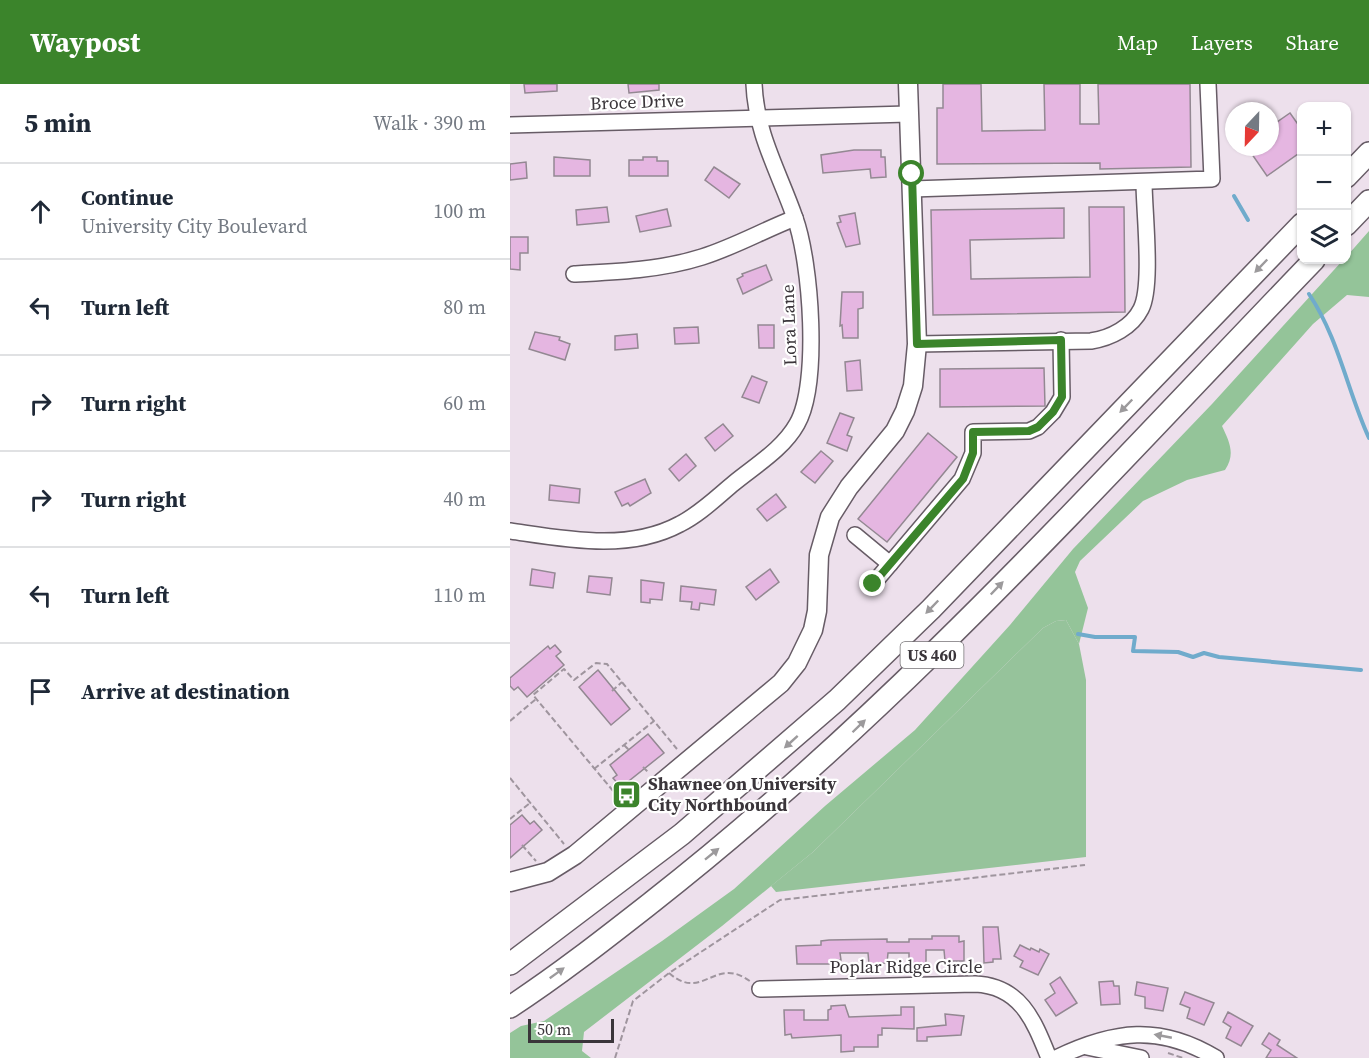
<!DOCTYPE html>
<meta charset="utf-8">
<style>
body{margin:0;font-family:"Source Serif 4",serif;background:#f2f2f3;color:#1f2937}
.controls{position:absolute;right:18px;top:18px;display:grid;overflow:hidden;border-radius:12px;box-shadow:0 2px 4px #0004}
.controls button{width:54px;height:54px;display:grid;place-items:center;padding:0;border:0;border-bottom:2px solid #e0e1e3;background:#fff;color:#1f2937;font:30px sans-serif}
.compass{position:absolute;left:715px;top:18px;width:54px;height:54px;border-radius:50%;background:#fff;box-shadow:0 2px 4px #0004;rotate:202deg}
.scale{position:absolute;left:18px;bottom:15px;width:86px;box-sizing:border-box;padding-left:6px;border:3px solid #3a353a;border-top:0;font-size:16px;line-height:21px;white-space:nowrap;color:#3a353a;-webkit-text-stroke:4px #fff;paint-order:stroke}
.stop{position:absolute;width:18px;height:18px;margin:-14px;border:4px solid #3b842b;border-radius:50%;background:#fff}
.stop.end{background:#3b842b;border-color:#fff;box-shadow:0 2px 6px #0008}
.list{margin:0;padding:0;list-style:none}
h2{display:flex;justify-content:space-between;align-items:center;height:78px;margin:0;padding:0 24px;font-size:26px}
h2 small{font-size:20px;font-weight:400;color:#747a83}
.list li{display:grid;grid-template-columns:39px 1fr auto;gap:18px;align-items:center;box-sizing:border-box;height:96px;padding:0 24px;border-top:2px solid #e0e1e3}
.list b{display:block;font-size:22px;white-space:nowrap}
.list p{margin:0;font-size:20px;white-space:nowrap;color:#747a83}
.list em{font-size:20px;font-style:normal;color:#747a83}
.icon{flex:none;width:33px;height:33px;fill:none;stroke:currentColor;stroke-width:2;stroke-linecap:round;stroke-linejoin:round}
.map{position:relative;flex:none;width:859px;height:974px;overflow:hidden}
header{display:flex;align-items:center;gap:36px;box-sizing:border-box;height:84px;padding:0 30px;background:#3b842b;color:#fff}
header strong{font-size:28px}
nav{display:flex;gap:33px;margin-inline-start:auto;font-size:21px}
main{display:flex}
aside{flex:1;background:#fff}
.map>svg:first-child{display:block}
.green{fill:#96c39b}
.forest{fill:#94c499}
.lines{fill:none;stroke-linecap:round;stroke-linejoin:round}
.stream{stroke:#70abcc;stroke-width:4}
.building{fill:#e5b6e1;stroke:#938892;stroke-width:1.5}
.minor-casing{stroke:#675c66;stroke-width:18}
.major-casing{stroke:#675c66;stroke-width:21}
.highway-casing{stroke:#675c66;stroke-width:24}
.path{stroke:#9f959e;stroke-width:2;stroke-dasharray:6 3;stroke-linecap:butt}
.minor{stroke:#fff;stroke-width:15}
.major{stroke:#fff;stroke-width:18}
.highway{stroke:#fff;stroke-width:21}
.oneway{fill:#9c9a9c}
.route{stroke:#3b842b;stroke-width:8}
.labels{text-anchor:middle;stroke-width:4.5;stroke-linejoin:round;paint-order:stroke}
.shield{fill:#fff;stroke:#757275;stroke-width:1.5}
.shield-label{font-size:16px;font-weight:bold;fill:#3a353a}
.street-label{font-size:18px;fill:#3a353a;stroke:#fff}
.poi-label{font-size:18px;font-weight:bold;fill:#3a353a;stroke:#fff;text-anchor:start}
</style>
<header>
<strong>Waypost</strong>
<nav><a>Map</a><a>Layers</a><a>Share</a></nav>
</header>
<main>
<aside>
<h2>5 min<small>Walk · 390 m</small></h2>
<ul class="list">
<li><svg class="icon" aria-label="ahead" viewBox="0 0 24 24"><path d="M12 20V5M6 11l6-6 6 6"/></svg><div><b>Continue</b><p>University City Boulevard</p></div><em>100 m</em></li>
<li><svg class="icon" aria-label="left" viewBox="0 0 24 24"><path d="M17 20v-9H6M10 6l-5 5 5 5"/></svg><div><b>Turn left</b></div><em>80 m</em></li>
<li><svg class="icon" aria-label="right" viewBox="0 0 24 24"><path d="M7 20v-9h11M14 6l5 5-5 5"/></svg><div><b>Turn right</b></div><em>60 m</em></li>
<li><svg class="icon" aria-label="right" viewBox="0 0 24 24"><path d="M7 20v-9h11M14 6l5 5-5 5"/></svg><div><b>Turn right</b></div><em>40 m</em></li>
<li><svg class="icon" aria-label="left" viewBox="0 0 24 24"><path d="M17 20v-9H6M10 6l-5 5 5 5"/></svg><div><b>Turn left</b></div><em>110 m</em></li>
<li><svg class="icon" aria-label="arrive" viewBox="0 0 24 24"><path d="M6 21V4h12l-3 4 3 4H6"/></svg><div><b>Arrive at destination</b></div></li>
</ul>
</aside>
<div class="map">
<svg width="859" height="974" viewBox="0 0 859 974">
<rect width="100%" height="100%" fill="#ede0ec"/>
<polygon class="green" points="556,536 569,560 576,596 576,773 266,808 261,802 303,768 533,544 546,537"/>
<path class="forest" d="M 859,147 L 859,213 L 837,211 L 803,240 L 712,342 C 719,357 726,370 715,386 L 677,396 L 633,417 L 570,477 L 565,488 L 578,524 L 569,560 L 556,536 L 546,537 L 533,544 L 303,768 L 212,842 L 74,948 L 72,967 L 81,974 L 0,974 L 0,949 L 11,942 L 34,937 L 152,857 L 224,805 L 315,722 L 405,646 L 500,541 L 563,465 L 702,320 L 833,176 L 836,176 L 837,172 Z"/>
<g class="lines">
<g class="stream">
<polyline points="724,112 738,136"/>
<path d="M 799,210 C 829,255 837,306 859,354"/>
<polyline points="568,550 585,553 625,553 623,567 668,568 683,573 694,569 709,573 851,586"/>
</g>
</g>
<g class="building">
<polygon points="14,0 47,0 47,7 15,9"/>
<polygon points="118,0 149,0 149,6 119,9"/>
<polygon points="433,0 471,0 472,47 535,46 534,0 570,0 570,40 589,40 588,0 680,0 681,83 590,85 590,79 427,80 427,24 433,24"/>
<polygon points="780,29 792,46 792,67 757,92 737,63 760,63 760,43"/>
<polygon points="344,66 371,66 371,73 375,73 376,93 361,94 360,85 313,89 311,71"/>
<polygon points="44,73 80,76 80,92 44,92"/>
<polygon points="133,73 147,73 147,77 158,77 158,92 119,92 119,76 133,76"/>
<polygon points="16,78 17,94 0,96 0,80"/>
<polygon points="204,83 230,100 219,114 195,96"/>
<polygon points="97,123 99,138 67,141 66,126"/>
<polygon points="579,123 614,123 615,228 423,231 421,126 554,124 554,154 460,156 461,195 580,193"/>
<polygon points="157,125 161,142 130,148 126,132"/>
<polygon points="345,129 350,160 336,163 327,139 331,138 329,132"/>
<polygon points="0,153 18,153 18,169 10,169 10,186 0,185"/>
<polygon points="256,181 262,196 233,210 227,195 233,192 232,190"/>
<polygon points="332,208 353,208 353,224 348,225 348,254 333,254 332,241 330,242"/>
<polygon points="248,241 264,241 264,264 249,264"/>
<polygon points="188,243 189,259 165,260 164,244"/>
<polygon points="25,248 50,253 49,256 60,260 55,276 19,265"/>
<polygon points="127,250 128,264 105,266 105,252"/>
<polygon points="350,276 352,306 337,307 335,278"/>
<polygon points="534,284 535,322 430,323 430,285"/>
<polygon points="242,292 257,298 249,319 232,313"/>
<polygon points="330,329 344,334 337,351 342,353 337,367 317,359"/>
<polygon points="213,340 223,352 205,367 195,354"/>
<polygon points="418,349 447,373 377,458 348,435"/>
<polygon points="311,367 323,377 305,399 291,388"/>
<polygon points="176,370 186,382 169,397 159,385"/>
<polygon points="135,395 141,409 120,422 118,419 112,422 105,408"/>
<polygon points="40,401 70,405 69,419 39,416"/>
<polygon points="266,410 276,423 257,437 247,425"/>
<polygon points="22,485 45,489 43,504 20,501"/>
<polygon points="260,485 269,498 246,516 236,503"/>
<polygon points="79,492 102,494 100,511 77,508"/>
<polygon points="131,496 154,499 152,516 140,515 140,519 131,518"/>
<polygon points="171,502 206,506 204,521 190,519 189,526 181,525 182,518 170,517"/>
<polygon points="45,561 51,568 46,572 54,581 17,613 8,603 4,606 0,602 0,594 38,562 40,565"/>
<polygon points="88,586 120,625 101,641 69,603"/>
<polygon points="138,650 154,669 115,700 113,698 109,701 103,694 107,691 100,681"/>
<polygon points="12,731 20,740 24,737 32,746 0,774 0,741"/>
<polygon points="473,843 488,843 491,875 483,875 483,878 474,879"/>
<polygon points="422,852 449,852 449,858 454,857 454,877 435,877 434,866 416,866 416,881 399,881 399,869 378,869 377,879 359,880 358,869 330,869 331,876 326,876 326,880 287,880 286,862 311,861 311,857 319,856 377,855 377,858 399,858 399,855 422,855"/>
<polygon points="510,861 520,866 521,864 529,868 530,865 539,870 528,891 510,883 513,877 504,872"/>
<polygon points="550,893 567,919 546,932 535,916 545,909 540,900"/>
<polygon points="603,897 604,902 609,902 610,920 591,921 589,898"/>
<polygon points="627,898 658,904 653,927 635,924 635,913 625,911"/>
<polygon points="675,908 704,919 694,941 677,934 680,924 670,920"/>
<polygon points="335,921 339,933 391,931 391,923 404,923 404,945 372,944 372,951 368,951 368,963 344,963 344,967 331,968 331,951 282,954 281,950 275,951 274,926 294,926 294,936 318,936 318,926 321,925 321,922"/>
<polygon points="718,928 743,942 731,962 716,954 721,943 713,938"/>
<polygon points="435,930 454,932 451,951 417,953 417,957 407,957 407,944 436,941"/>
<polygon points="759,949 770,956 767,961 787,974 756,974 761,966 752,960"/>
</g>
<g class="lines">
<defs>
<g id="minor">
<polyline points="0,41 398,30"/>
<polyline points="402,105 702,95 698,0"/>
<path d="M 64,190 C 106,188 151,186 192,173 C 224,163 254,146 285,134"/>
<path d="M 407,260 L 581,257 C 601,254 622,243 631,225 C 643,202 634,127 634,98"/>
<path d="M 0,447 C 55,455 118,468 170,440 C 190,430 207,413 224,399 C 246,381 273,365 287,340 C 310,300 301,178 285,134 C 269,88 246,50 244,0"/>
<polyline points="345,451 380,480"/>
<polyline points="363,500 452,395 463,369 463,348 519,347 528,343 543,328 552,313 551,256"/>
<path d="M 250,905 L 465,900 C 511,902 524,937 539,974"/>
<polyline points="577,963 631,974"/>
<path d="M 546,974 C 604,946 650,940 706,974"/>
</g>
<polyline id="major" points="0,798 38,788 65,771 271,599 287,579 303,546 307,527 309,471 320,433 339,403 385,347 395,327 403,302 407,260 398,0"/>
<g id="highway">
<polyline points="836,93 859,69"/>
<polyline points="836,141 859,117"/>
<polyline points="0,880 172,750 327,616 421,525 792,140"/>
<path d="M 0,923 C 49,891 96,854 142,818 C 385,628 591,397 804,176"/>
</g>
</defs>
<use href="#minor" class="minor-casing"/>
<use href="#major" class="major-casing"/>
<use href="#highway" class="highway-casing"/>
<g class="path">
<polyline points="102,607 112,598"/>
<polyline points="0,637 26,615"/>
<polyline points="114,661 120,667"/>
<polyline points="133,683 139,689"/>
<polyline points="84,685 144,637"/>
<polyline points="0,694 54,760"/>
<polyline points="109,714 23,611 54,585 64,596 86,579 97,580 167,665"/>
<polyline points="0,735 20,719"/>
<polyline points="12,761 26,777"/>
<path d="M 159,889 C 193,919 205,870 241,898"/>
<polyline points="658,969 673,974"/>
<polyline points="105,974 123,917 159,889 270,816 575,781"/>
</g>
<use href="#minor" class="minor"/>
<use href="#major" class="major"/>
<use href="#highway" class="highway"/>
</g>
<defs><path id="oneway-solid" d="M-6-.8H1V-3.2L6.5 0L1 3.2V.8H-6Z" transform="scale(1.5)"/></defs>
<g class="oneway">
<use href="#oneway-solid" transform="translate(751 182) rotate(134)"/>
<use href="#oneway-solid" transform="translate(616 322) rotate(134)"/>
<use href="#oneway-solid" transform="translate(487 504) rotate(-46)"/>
<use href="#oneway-solid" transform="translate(422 523) rotate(134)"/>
<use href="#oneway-solid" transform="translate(349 642) rotate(-44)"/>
<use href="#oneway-solid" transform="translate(281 658) rotate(138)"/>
<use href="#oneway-solid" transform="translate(202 770) rotate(-39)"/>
<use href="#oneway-solid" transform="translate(47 889) rotate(-36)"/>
<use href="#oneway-solid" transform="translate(653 952) rotate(-169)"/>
</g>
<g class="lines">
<polyline class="route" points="363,500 453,395 463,369 463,348 519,347 528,343 543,328 552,313 551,256 407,260 402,90"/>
</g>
<defs>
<symbol id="bus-square" viewBox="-11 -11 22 22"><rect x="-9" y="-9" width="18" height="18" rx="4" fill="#3b842b" stroke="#fff"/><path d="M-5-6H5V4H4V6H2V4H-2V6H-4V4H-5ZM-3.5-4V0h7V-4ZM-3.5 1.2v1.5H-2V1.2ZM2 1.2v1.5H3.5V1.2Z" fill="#fff"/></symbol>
</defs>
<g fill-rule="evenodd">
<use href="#bus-square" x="100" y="694" width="33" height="33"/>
</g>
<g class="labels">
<rect class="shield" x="390.5" y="558" width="63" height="26" rx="4.5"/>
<g class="shield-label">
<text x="422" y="577">US 460</text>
</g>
<g class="street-label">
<text transform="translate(127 18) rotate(-2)" y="6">Broce Drive</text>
<text transform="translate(279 241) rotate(-92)" y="6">Lora Lane</text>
<text x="396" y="889">Poplar Ridge Circle</text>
</g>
<g class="poi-label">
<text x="138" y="706">Shawnee on University<tspan x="138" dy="21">City Northbound</tspan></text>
</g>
</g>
</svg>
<div class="controls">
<button>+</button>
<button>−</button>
<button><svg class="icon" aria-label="layers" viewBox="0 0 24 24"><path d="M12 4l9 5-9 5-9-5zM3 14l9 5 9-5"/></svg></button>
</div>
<svg class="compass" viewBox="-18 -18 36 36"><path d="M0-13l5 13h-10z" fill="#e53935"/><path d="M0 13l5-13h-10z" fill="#747a83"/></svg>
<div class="scale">50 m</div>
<div class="stop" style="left:402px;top:90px"></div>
<div class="stop end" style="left:363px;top:500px"></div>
</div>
</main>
